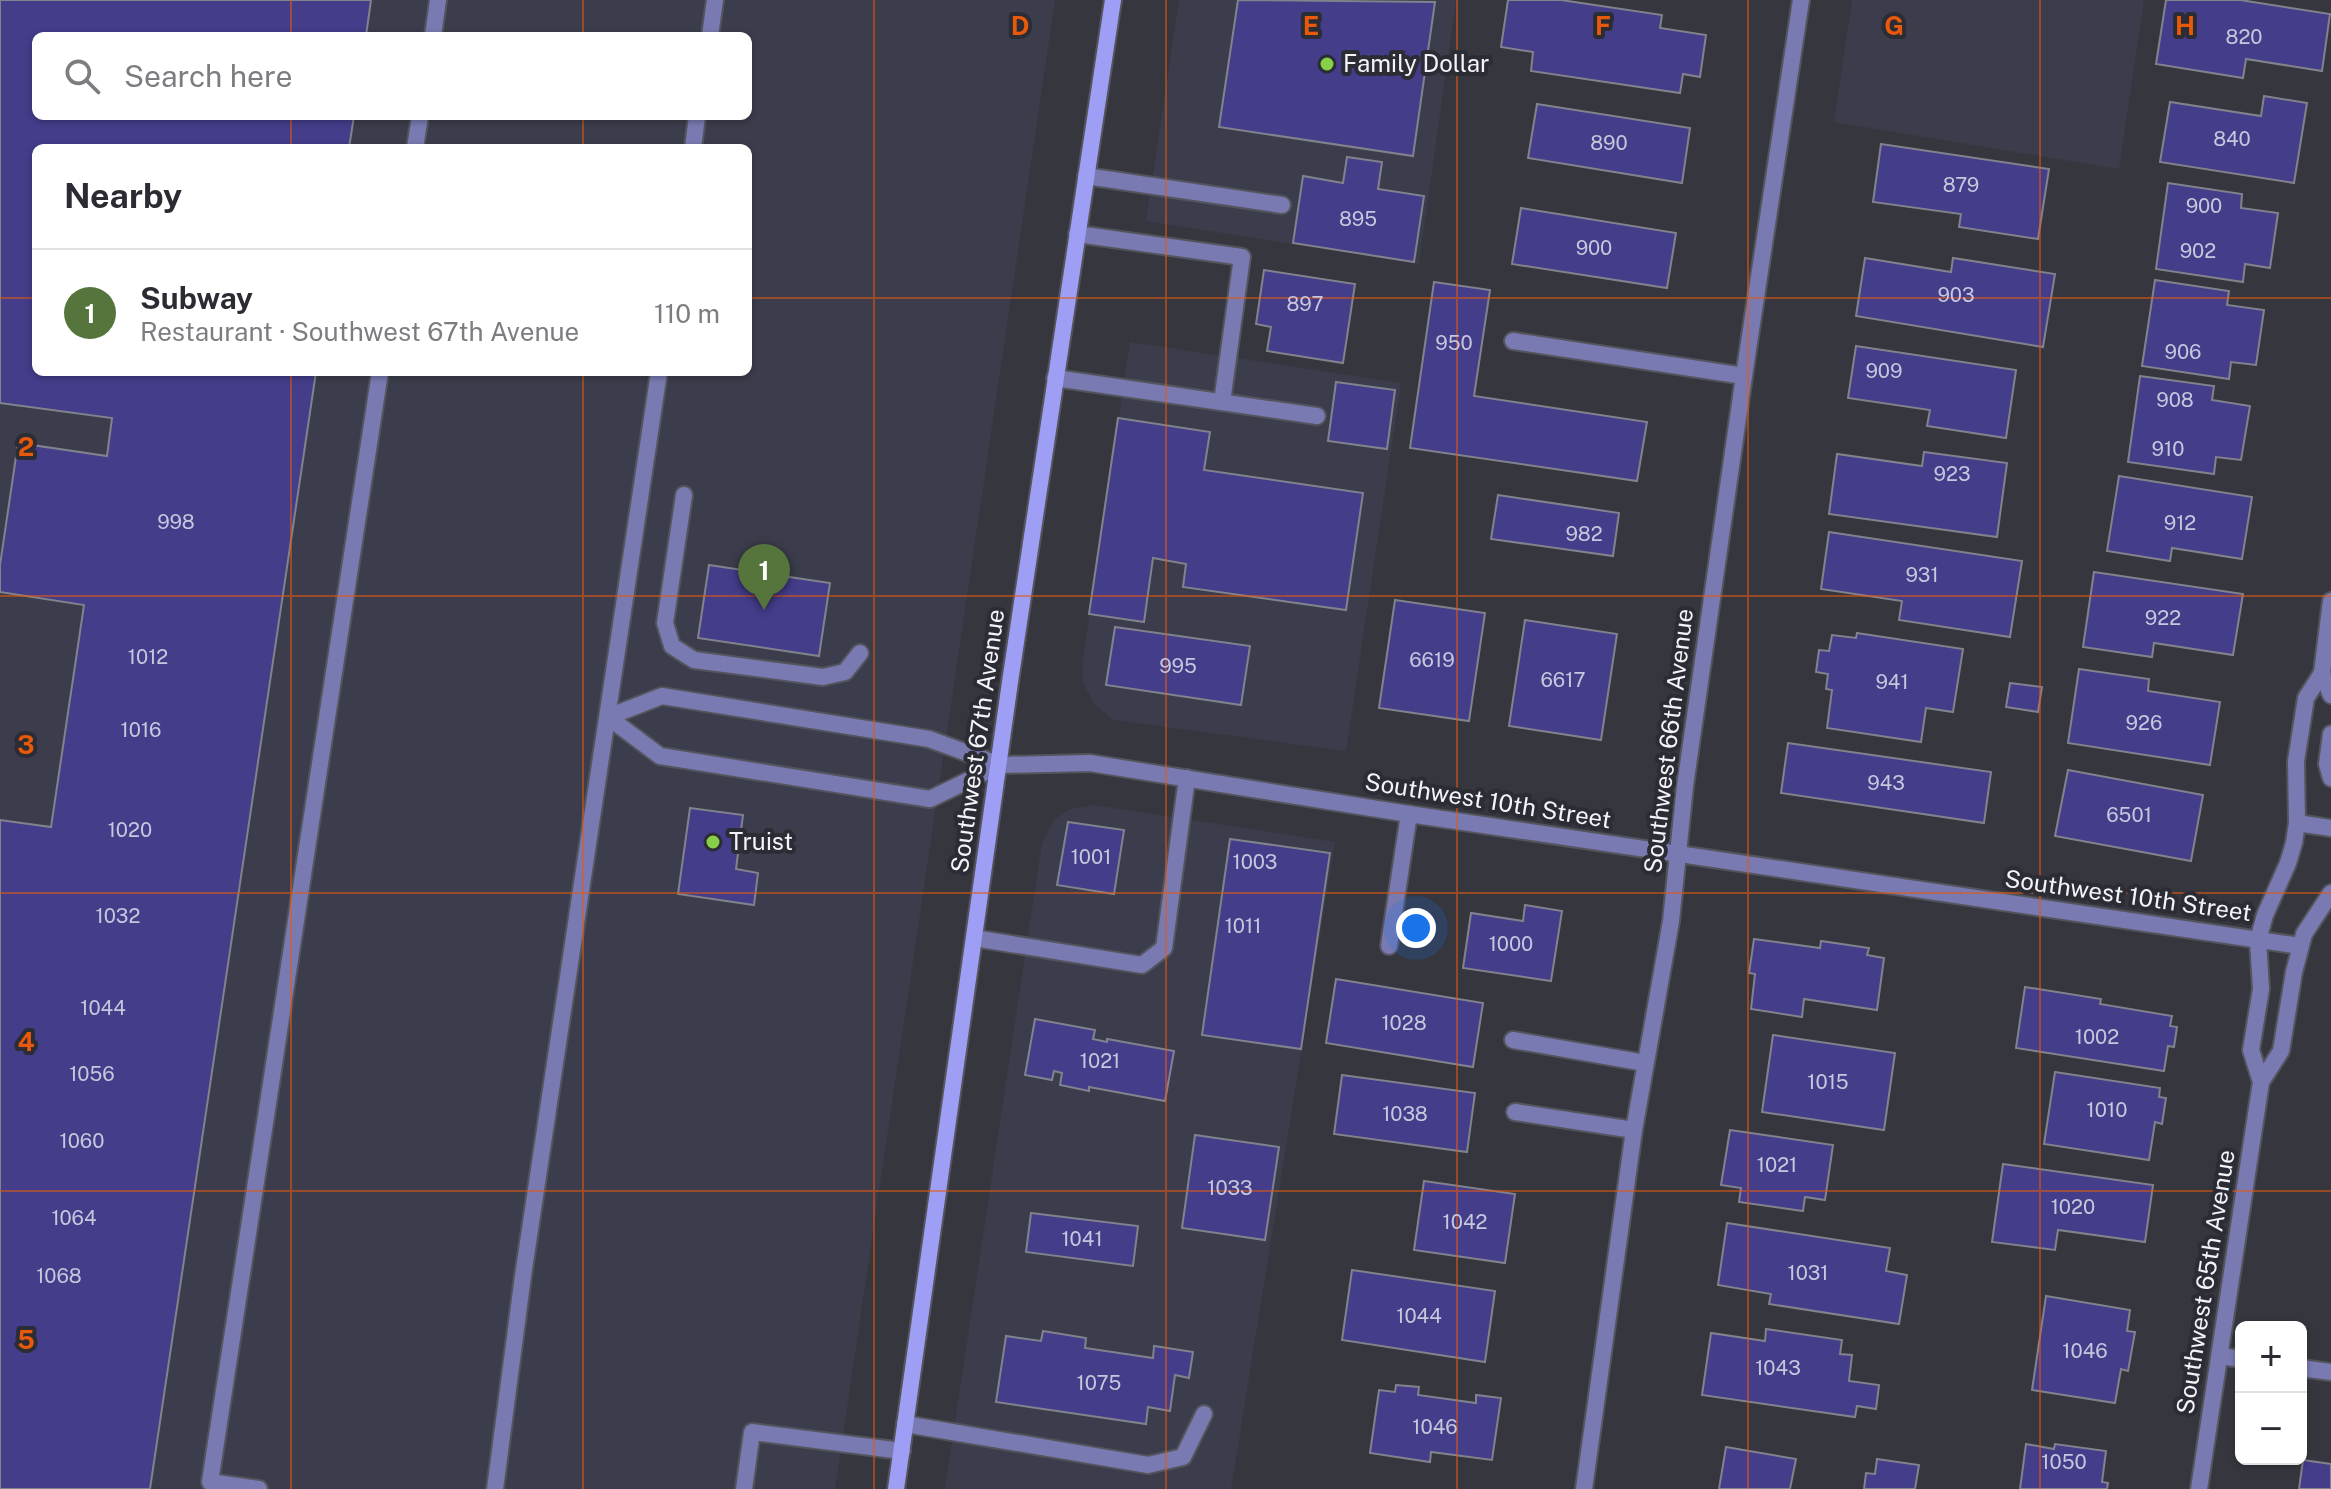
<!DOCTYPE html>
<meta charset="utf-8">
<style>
body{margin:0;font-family:"Public Sans",sans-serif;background:#f7f7f7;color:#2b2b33}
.controls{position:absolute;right:24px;bottom:24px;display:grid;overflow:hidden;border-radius:12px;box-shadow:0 2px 6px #0004}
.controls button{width:72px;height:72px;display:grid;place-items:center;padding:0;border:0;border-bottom:2px solid #e1e1e2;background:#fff;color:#2b2b33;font:40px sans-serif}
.you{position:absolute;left:1416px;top:928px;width:28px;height:28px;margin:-20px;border:6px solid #fff;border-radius:50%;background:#1a73e8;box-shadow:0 0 0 12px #1a73e833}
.badge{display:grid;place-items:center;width:52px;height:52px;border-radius:50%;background:#55753d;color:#fff;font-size:26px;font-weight:700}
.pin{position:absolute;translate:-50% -66px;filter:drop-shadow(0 2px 4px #0008)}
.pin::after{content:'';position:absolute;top:42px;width:28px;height:24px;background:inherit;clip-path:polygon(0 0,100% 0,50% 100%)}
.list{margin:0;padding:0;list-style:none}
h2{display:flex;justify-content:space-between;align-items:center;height:104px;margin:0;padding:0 32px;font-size:34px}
h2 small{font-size:26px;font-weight:400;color:#7c7c81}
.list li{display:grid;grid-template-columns:52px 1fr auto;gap:24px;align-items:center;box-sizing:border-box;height:128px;padding:0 32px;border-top:2px solid #e1e1e2}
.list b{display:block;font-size:30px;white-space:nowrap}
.list p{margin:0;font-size:26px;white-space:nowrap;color:#7c7c81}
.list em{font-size:26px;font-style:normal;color:#7c7c81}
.icon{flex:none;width:44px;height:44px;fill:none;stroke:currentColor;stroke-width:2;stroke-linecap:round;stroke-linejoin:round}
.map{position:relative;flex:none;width:2331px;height:1489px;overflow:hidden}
.search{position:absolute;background:#fff;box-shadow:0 2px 6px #0004;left:32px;top:32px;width:720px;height:88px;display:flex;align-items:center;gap:20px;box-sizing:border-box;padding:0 28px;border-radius:12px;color:#7c7c81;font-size:30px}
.panel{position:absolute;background:#fff;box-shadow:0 2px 6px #0004;left:32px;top:144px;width:720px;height:232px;border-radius:12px}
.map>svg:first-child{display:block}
.built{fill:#3c3d4c;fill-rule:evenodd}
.building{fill:#433d8a;stroke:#82828d;stroke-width:2}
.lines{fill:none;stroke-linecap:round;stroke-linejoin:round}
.lane-casing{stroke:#54545d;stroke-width:20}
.street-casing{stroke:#54545d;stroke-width:20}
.secondary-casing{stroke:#54545d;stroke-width:20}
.lane{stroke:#797ab1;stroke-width:16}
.street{stroke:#797ab1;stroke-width:16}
.secondary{stroke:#9e9ef5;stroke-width:16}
.grid{fill:none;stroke:#e8590c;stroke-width:2;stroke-opacity:0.55}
.poi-dot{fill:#88cf49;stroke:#2c2c35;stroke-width:3}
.labels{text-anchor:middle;stroke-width:8;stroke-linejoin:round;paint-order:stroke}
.number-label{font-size:20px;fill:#c7c6dd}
.poi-label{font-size:24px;fill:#f3f3f9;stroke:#2c2c35;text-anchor:start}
.street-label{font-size:24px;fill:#f3f3f9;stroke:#2c2c35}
.grid-label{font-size:26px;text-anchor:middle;font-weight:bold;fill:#e8590c;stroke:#2c2c35;stroke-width:8;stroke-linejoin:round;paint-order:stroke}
</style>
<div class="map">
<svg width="2331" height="1489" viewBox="0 0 2331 1489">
<rect width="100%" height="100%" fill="#36363f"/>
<g class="built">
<path d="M 0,0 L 1055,0 L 835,1489 L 0,1489 ZM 36,36 L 748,36 L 748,116 L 36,116 ZM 36,148 L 748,148 L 748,372 L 36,372 Z"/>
<polygon points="1179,0 1456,0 1419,264 1146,221"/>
<polygon points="1852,0 2144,0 2119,169 1834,122"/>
<polygon points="1130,342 1401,383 1346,751 1114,720 1095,705 1083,683 1083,659"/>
<polygon points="1093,805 1335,842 1231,1489 945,1489 1042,843 1054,820 1070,809"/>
</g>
<g class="building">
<polygon points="0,0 371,0 366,36 36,36 36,116 354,116 349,148 36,148 36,372 316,372 150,1489 0,1489 0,820 51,827 84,605 0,592 0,565 18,443 107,456 112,418 0,403"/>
<polygon points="1238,0 1435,2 1413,156 1219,127"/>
<polygon points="1508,0 1561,0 1662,15 1660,28 1706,35 1700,77 1683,74 1680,93 1531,71 1533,52 1501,47"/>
<polygon points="2166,0 2240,0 2330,14 2322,71 2246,59 2243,78 2156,64"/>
<polygon points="2264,96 2307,103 2294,183 2160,162 2170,102 2261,116"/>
<polygon points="1537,104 1690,128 1682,183 1528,158"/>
<polygon points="1881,144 2049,169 2038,239 1959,227 1961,214 1873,202"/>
<polygon points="1347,157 1382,162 1378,189 1424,196 1414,262 1293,243 1303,176 1343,183"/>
<polygon points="2168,183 2242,194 2241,208 2278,213 2270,268 2245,264 2243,282 2156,269"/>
<polygon points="1521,208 1676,233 1667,288 1512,264"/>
<polygon points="1865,258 1951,272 1953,258 2055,274 2043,347 1856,316"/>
<polygon points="1264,270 1355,284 1343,363 1267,351 1271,327 1256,324"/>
<polygon points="2155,280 2229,291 2227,305 2264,310 2256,365 2231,362 2229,379 2142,366"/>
<polygon points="1434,282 1490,290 1474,396 1647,422 1637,481 1410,448"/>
<polygon points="1856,346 2016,370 2006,438 1927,426 1930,410 1848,398"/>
<polygon points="2140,376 2214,386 2212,400 2250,406 2241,460 2216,457 2214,474 2128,462"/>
<polygon points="1336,382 1395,390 1387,449 1328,441"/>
<polygon points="1118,418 1210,432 1204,470 1363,493 1346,610 1183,587 1186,564 1153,558 1144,622 1089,614"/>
<polygon points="1924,452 2007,463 1997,537 1829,514 1837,454 1922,466"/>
<polygon points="2119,476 2252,497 2242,559 2172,548 2170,561 2107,551"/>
<polygon points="1498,495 1619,513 1613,556 1491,539"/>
<polygon points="1829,532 2022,561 2010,637 1899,620 1902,601 1821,589"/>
<polygon points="709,565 830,583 819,656 698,638"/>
<polygon points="2094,572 2243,594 2233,655 2154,643 2152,657 2083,647"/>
<polygon points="1395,600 1485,613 1469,721 1379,708"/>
<polygon points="1525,620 1617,634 1601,740 1509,726"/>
<polygon points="1115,627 1250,646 1241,705 1106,685"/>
<polygon points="1857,633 1963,649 1953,712 1926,708 1921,742 1827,728 1832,690 1826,689 1828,674 1816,672 1819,650 1829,651 1832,635 1856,638"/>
<polygon points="2079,669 2149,679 2148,691 2220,702 2210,765 2068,743"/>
<polygon points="2010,683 2042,687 2038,712 2006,707"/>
<polygon points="1788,743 1991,772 1984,823 1781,793"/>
<polygon points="2068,770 2203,795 2191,861 2055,836"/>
<polygon points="690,808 743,815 736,869 758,873 754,905 678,894"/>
<polygon points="1068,822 1124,830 1114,894 1057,885"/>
<polygon points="1230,839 1330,853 1301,1049 1202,1035"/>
<polygon points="1525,905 1562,911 1551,981 1463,968 1471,913 1523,921"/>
<polygon points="1754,939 1820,948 1821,941 1869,948 1867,955 1884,958 1877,1010 1804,999 1802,1017 1751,1009 1755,974 1749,973"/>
<polygon points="1336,979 1483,1003 1473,1067 1326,1043"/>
<polygon points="2025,987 2101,999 2100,1004 2172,1016 2170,1026 2177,1027 2174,1047 2168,1046 2164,1071 2016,1048"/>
<polygon points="1035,1019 1095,1030 1093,1039 1107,1042 1107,1039 1174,1051 1165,1101 1089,1087 1089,1091 1060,1085 1062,1073 1054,1071 1052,1080 1025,1075"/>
<polygon points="1773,1035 1895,1053 1884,1130 1762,1112"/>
<polygon points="2055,1072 2160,1088 2159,1097 2166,1098 2162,1124 2155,1122 2149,1160 2044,1144"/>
<polygon points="1342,1075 1475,1093 1467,1152 1334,1134"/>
<polygon points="1730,1130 1833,1145 1825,1200 1805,1197 1803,1211 1739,1202 1741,1188 1721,1185"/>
<polygon points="1195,1135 1279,1147 1265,1240 1182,1228"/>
<polygon points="2003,1164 2153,1185 2145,1242 2058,1230 2055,1250 1992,1242"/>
<polygon points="1424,1181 1515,1194 1505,1263 1414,1250"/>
<polygon points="1031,1213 1138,1226 1133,1266 1026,1252"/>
<polygon points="1727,1223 1890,1248 1886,1271 1907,1275 1899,1324 1769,1304 1771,1294 1718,1285"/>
<polygon points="1352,1270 1495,1291 1485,1362 1342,1340"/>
<polygon points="2046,1296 2130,1310 2127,1331 2135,1332 2128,1371 2121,1369 2115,1403 2032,1390"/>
<polygon points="1766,1329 1842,1340 1840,1354 1852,1355 1849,1381 1879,1385 1876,1409 1857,1406 1855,1417 1702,1395 1711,1333 1765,1341"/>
<polygon points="1043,1331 1086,1338 1085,1348 1153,1358 1154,1346 1193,1352 1189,1378 1175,1375 1170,1411 1148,1407 1146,1424 996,1402 1006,1336 1041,1341"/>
<polygon points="1396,1385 1419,1387 1418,1395 1476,1403 1476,1395 1501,1398 1492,1460 1431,1452 1430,1462 1370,1453 1379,1390 1395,1392"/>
<polygon points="2026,1444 2054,1449 2055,1444 2106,1451 2102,1482 2108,1483 2107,1489 2020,1489"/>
<polygon points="1726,1447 1796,1459 1790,1489 1719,1489"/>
<polygon points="1877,1459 1919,1465 1915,1489 1864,1489 1866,1473 1875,1474"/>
<polygon points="2303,1460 2331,1464 2331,1489 2299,1489"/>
</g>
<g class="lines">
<defs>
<g id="lane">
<polyline points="433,36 438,0"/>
<polyline points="710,36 715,0"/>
<polyline points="415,148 420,116"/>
<polyline points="693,148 697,116"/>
<polyline points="1086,176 1282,205"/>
<polyline points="1077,234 1242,257 1222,402"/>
<polyline points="1513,341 1744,376"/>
<polyline points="1055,378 1317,416"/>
<polyline points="684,495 665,623 672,646 694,660 823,677 845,672 860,653"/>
<polyline points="608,717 660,756 930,799 1000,765"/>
<polyline points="608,717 662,696 929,739 1000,765"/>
<polyline points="974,938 1142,965 1164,948 1187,778"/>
<polyline points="1389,946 1409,814"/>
<polyline points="1513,1040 1645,1063"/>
<polyline points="1515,1112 1634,1130"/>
<polyline points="905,1424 1148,1465 1183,1457 1204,1414"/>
<polyline points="259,1489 210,1482 380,372"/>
<polyline points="495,1489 523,1276 659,372"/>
<polyline points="744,1489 752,1432 902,1451"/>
</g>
<g id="street">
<polyline points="2322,673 2331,695"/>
<polyline points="2331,734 2327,764 2331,778"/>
<polyline points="1000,765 1090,763 1409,814 2300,946"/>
<polyline points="2297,823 2331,828"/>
<polyline points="2261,1082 2281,1051 2294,972 2304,934 2331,893"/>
<polyline points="2220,1356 2241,1359"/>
<polyline points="2301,1368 2331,1372"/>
<polyline points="1584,1489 1634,1130 1671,921 1685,786 1744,376 1801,0"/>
<polyline points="2199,1489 2261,1082 2251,1050 2261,989 2258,940 2265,915 2288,863 2294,843 2297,823 2296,761 2306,698 2322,673 2331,601"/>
</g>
<polyline id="secondary" points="896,1489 1010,682 1113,0"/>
</defs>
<use href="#lane" class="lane-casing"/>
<use href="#street" class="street-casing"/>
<use href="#secondary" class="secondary-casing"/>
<use href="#lane" class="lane"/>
<use href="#street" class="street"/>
<use href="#secondary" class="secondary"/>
</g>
<path class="grid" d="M 291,0 L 291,36M 583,0 L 583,36M 874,0 L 874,1489M 1166,0 L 1166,1489M 1457,0 L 1457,1489M 1748,0 L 1748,1489M 2040,0 L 2040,1489M 291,116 L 291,148M 583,116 L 583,148M 0,298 L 36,298M 748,298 L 2331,298M 291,372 L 291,1489M 583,372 L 583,1489M 0,596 L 2331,596M 0,893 L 2331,893M 0,1191 L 2331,1191"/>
<g class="poi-dot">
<circle cx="1327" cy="64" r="8"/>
<circle cx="713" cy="842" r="8"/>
</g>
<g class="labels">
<g class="number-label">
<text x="2244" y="44">820</text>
<text x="2232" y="146">840</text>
<text x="1609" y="150">890</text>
<text x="1961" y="192">879</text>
<text x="2204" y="213">900</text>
<text x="1358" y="226">895</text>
<text x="1594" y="255">900</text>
<text x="2198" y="258">902</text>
<text x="1956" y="302">903</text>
<text x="1305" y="311">897</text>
<text x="1454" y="350">950</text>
<text x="2183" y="359">906</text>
<text x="1884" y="378">909</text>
<text x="2175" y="407">908</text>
<text x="2168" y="456">910</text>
<text x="1952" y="481">923</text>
<text x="176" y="529">998</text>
<text x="2180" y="530">912</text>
<text x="1584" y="541">982</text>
<text x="1922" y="582">931</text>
<text x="2163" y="625">922</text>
<text x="148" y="664">1012</text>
<text x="1432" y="667">6619</text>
<text x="1178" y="673">995</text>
<text x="1563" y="687">6617</text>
<text x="1892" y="689">941</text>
<text x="2144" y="730">926</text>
<text x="141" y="737">1016</text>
<text x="1886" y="790">943</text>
<text x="2129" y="822">6501</text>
<text x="130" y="837">1020</text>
<text x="1091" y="864">1001</text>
<text x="1255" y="869">1003</text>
<text x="118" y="923">1032</text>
<text x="1243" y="933">1011</text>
<text x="1511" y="951">1000</text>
<text x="103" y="1015">1044</text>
<text x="1404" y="1030">1028</text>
<text x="2097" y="1044">1002</text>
<text x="1100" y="1068">1021</text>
<text x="92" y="1081">1056</text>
<text x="1828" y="1089">1015</text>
<text x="2107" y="1117">1010</text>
<text x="1405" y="1121">1038</text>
<text x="82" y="1148">1060</text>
<text x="1777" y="1172">1021</text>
<text x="1230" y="1195">1033</text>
<text x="2073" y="1214">1020</text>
<text x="74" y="1225">1064</text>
<text x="1465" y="1229">1042</text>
<text x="1082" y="1246">1041</text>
<text x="1808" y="1280">1031</text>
<text x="59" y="1283">1068</text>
<text x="1419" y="1323">1044</text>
<text x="2085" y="1358">1046</text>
<text x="1778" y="1375">1043</text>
<text x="1099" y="1390">1075</text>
<text x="1435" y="1434">1046</text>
<text x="2064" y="1469">1050</text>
</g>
<g class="poi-label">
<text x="1343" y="72">Family Dollar</text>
<text x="729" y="850">Truist</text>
</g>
<g class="street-label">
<text transform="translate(978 741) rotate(-82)" y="8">Southwest 67th Avenue</text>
<text transform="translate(1669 741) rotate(-83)" y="8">Southwest 66th Avenue</text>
<text transform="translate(1488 801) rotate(9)" y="8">Southwest 10th Street</text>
<text transform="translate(2128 896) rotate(8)" y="8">Southwest 10th Street</text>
<text transform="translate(2206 1282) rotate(-81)" y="8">Southwest 65th Avenue</text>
</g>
</g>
<g class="grid-label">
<text x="1020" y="35">D</text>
<text x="1311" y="35">E</text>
<text x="1603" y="35">F</text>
<text x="1894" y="35">G</text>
<text x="2185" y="35">H</text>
<text x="26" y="456">2</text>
<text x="26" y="754">3</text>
<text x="26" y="1051">4</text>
<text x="26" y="1349">5</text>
</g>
</svg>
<div class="controls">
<button>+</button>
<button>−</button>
</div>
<div class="you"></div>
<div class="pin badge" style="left:764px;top:610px">1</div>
<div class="search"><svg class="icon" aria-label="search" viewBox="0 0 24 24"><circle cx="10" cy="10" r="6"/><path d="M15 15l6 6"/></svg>Search here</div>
<section class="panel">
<h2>Nearby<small></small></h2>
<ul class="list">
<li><span class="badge">1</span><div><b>Subway</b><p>Restaurant · Southwest 67th Avenue</p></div><em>110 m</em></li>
</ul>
</section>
</div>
